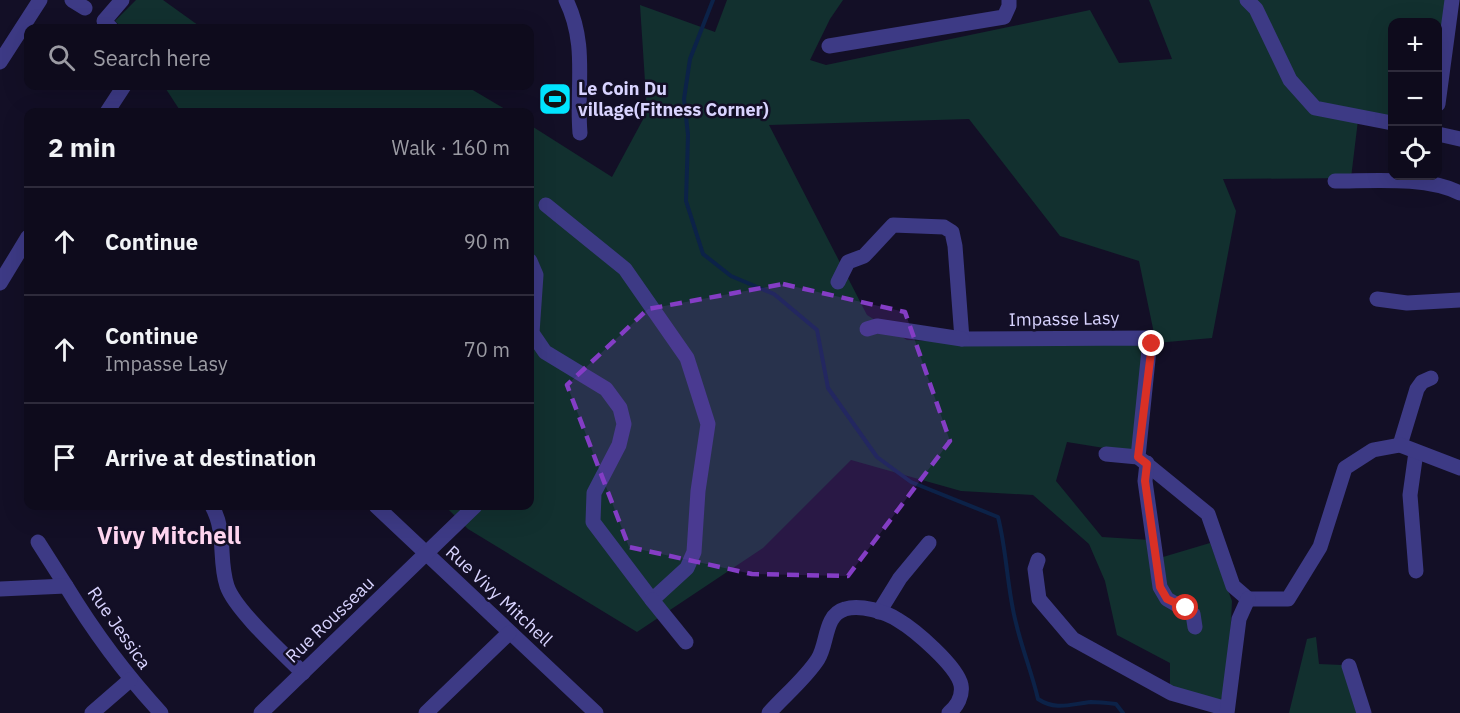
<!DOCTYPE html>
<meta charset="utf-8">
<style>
body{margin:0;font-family:"IBM Plex Sans",sans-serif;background:#171425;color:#f1f3f6}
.controls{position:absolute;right:18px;top:18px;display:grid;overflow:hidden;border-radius:12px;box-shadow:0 6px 24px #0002}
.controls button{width:54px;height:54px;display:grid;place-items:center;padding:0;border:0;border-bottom:2px solid #2e2b3b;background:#0e0b1c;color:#f1f3f6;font:30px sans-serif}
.stop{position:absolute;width:18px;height:18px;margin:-14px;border:4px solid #d93025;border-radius:50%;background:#fff}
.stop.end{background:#d93025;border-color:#fff;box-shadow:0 2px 6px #0008}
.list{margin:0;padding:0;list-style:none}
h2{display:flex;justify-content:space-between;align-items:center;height:78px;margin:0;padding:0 24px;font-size:26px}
h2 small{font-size:20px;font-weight:400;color:#9b9ba3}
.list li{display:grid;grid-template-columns:39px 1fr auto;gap:18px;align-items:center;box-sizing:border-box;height:108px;padding:0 24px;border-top:2px solid #2e2b3b}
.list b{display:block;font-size:22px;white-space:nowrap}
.list p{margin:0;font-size:20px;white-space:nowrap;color:#9b9ba3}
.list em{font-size:20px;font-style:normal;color:#9b9ba3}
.icon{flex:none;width:33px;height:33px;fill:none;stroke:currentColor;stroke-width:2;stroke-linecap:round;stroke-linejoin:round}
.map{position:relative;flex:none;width:1460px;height:713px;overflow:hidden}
.search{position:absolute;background:#0e0b1c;box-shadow:0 6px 24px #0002;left:24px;top:24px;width:510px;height:66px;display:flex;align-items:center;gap:15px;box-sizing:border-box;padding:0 21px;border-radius:12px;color:#9b9ba3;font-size:22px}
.panel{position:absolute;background:#0e0b1c;box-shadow:0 6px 24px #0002;left:24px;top:108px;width:510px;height:402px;border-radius:12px}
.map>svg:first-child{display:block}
.green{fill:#12302f}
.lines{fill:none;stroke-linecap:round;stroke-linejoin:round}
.stream{stroke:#0c2248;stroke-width:4}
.minor{stroke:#3d3a85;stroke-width:15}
.route{stroke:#d93025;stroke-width:8}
.marked{fill:#843dc5;fill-opacity:0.2;stroke:#843dc5;stroke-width:4.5;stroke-dasharray:12 8;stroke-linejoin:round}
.labels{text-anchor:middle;stroke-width:5;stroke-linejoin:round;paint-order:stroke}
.poi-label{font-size:18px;font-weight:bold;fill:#d9d4ff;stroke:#130f26;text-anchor:start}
.street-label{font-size:18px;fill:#d9d4ff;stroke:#130f26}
.district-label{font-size:24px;font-weight:bold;fill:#ffd6f0;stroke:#130f26}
</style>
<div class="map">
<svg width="1460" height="713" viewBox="0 0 1460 713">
<rect width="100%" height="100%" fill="#130f26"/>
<g class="green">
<polygon points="136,0 163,0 202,28 122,28 115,21"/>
<polygon points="727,0 843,0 830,19 810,60 826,65 1090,10 1119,63 1172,59 1149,0 1446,0 1438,70 1438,22 1392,22 1392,124 1358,120 1351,178 1223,179 1236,211 1212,338 1156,343 1139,261 1060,236 969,119 769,125 867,315 907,340 1005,344 1144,344 1135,453 1067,442 1056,481 1102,537 1150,540 1163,557 1210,543 1232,601 1228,681 1219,704 1170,688 1170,663 1117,635 1105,581 1089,544 1033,495 961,491 851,460 763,548 637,632 468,529 445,506 530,506 530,125 612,177 647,112 640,5 715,32"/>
<polygon points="164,86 466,86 510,112 181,112"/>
<polygon points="1316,637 1319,664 1342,665 1358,713 1289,713 1307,639"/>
</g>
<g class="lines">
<path class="stream" d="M 713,0 L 690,59 L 684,99 L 688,135 L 686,201 L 703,254 L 731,276 L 774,294 L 817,330 L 828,388 L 877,457 L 911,482 L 998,517 C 1007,552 1007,589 1016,623 C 1022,649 1032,673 1038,699 C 1056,711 1071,704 1091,702 C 1099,702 1108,703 1116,704 L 1123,713"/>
<g class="minor">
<polyline points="72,0 85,8"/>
<path d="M 566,0 C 588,45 576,86 580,133"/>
<polyline points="1247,0 1256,9 1290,80 1315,108 1392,123"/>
<polyline points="111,28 104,21 122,0"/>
<polyline points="829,46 1004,17 1009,6 1009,0"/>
<polyline points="0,62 40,0"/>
<polyline points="1438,104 1452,0"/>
<polyline points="107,112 124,86"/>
<polyline points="1438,134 1460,139"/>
<path d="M 1335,181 C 1372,181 1426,176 1460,193"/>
<polyline points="530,261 536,275 532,333 545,352 606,389 620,408 624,424 619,445 594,493 593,522 652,600 687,568 694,552 698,491 708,424 687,358 625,269 546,205"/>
<polyline points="838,282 848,262 864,256 893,225 944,227 952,232 955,246 962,339 1147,338 1150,340 1138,457 1208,514 1233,586 1248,599"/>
<polyline points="0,283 28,237"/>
<polyline points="1377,299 1407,303 1460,300"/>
<polyline points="867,329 877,326 962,339"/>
<polyline points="1400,445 1417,389 1422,382 1431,378"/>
<polyline points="1416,452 1410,495 1416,571"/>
<polyline points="1106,454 1138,457"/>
<polyline points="1147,463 1145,481 1160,587 1167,599 1193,614 1195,627"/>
<path d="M 212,506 C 227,534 218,559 227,586 C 235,610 284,654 303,673"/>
<polyline points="376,506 596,713"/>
<polyline points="38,542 66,586"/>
<polyline points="1038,560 1035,569 1039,599 1073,639 1171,693 1227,709"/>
<path d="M 0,589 L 66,586 C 94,632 124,673 161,713"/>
<polyline points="1248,599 1288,599 1320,547 1345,468 1373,450 1400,445 1460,468"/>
<polyline points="652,600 686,642"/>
<polyline points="879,612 900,578 929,543"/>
<polyline points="1349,666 1364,713"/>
<polyline points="92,713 130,680"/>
<polyline points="261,713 475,506"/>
<polyline points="426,713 509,633"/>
<path d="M 769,713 C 784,696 806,678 818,659 C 828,643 824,615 845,609 C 860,604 886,612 898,620 C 915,630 957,666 961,685 C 963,696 957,706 949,713"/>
<polyline points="1227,713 1239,619 1248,599"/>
</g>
</g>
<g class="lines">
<polyline class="route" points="1152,344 1138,457 1147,464 1145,481 1160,587 1167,599 1186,608"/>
</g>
<path class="marked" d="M 783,284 L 905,312 L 950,441 L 848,576 L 752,574 L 629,547 L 567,385 L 648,309 Z"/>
<defs>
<symbol id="stadium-square" viewBox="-11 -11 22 22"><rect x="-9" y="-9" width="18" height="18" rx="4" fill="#00e5ff" stroke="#130f26"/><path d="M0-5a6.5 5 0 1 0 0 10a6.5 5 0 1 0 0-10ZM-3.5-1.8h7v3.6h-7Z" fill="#111"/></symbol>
</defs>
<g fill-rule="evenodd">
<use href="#stadium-square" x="536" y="80" width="38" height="38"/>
</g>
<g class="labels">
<g class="poi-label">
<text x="578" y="95">Le Coin Du<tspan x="578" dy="21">village(Fitness Corner)</tspan></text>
</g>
<g class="street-label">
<text transform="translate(1064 319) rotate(-1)" y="6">Impasse Lasy</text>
<text transform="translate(499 596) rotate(43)" y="6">Rue Vivy Mitchell</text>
<text transform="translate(330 620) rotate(-44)" y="6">Rue Rousseau</text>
<text transform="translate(119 628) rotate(55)" y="6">Rue Jessica</text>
</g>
<g class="district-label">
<text x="169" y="544">Vivy Mitchell</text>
</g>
</g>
</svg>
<div class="controls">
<button>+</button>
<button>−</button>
<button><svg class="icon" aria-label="locate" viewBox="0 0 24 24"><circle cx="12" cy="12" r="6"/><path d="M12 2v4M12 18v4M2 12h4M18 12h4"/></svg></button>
</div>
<div class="stop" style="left:1186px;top:608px"></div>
<div class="stop end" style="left:1152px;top:344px"></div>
<div class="search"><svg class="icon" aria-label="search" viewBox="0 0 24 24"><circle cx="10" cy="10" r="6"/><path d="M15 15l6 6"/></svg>Search here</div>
<section class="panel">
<h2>2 min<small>Walk · 160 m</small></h2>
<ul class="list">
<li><svg class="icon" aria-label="ahead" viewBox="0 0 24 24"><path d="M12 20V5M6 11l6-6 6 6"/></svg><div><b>Continue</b></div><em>90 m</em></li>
<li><svg class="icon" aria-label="ahead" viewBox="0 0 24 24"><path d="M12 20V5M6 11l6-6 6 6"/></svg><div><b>Continue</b><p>Impasse Lasy</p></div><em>70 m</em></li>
<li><svg class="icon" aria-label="arrive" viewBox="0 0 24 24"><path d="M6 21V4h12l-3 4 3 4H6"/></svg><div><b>Arrive at destination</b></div></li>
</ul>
</section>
</div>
